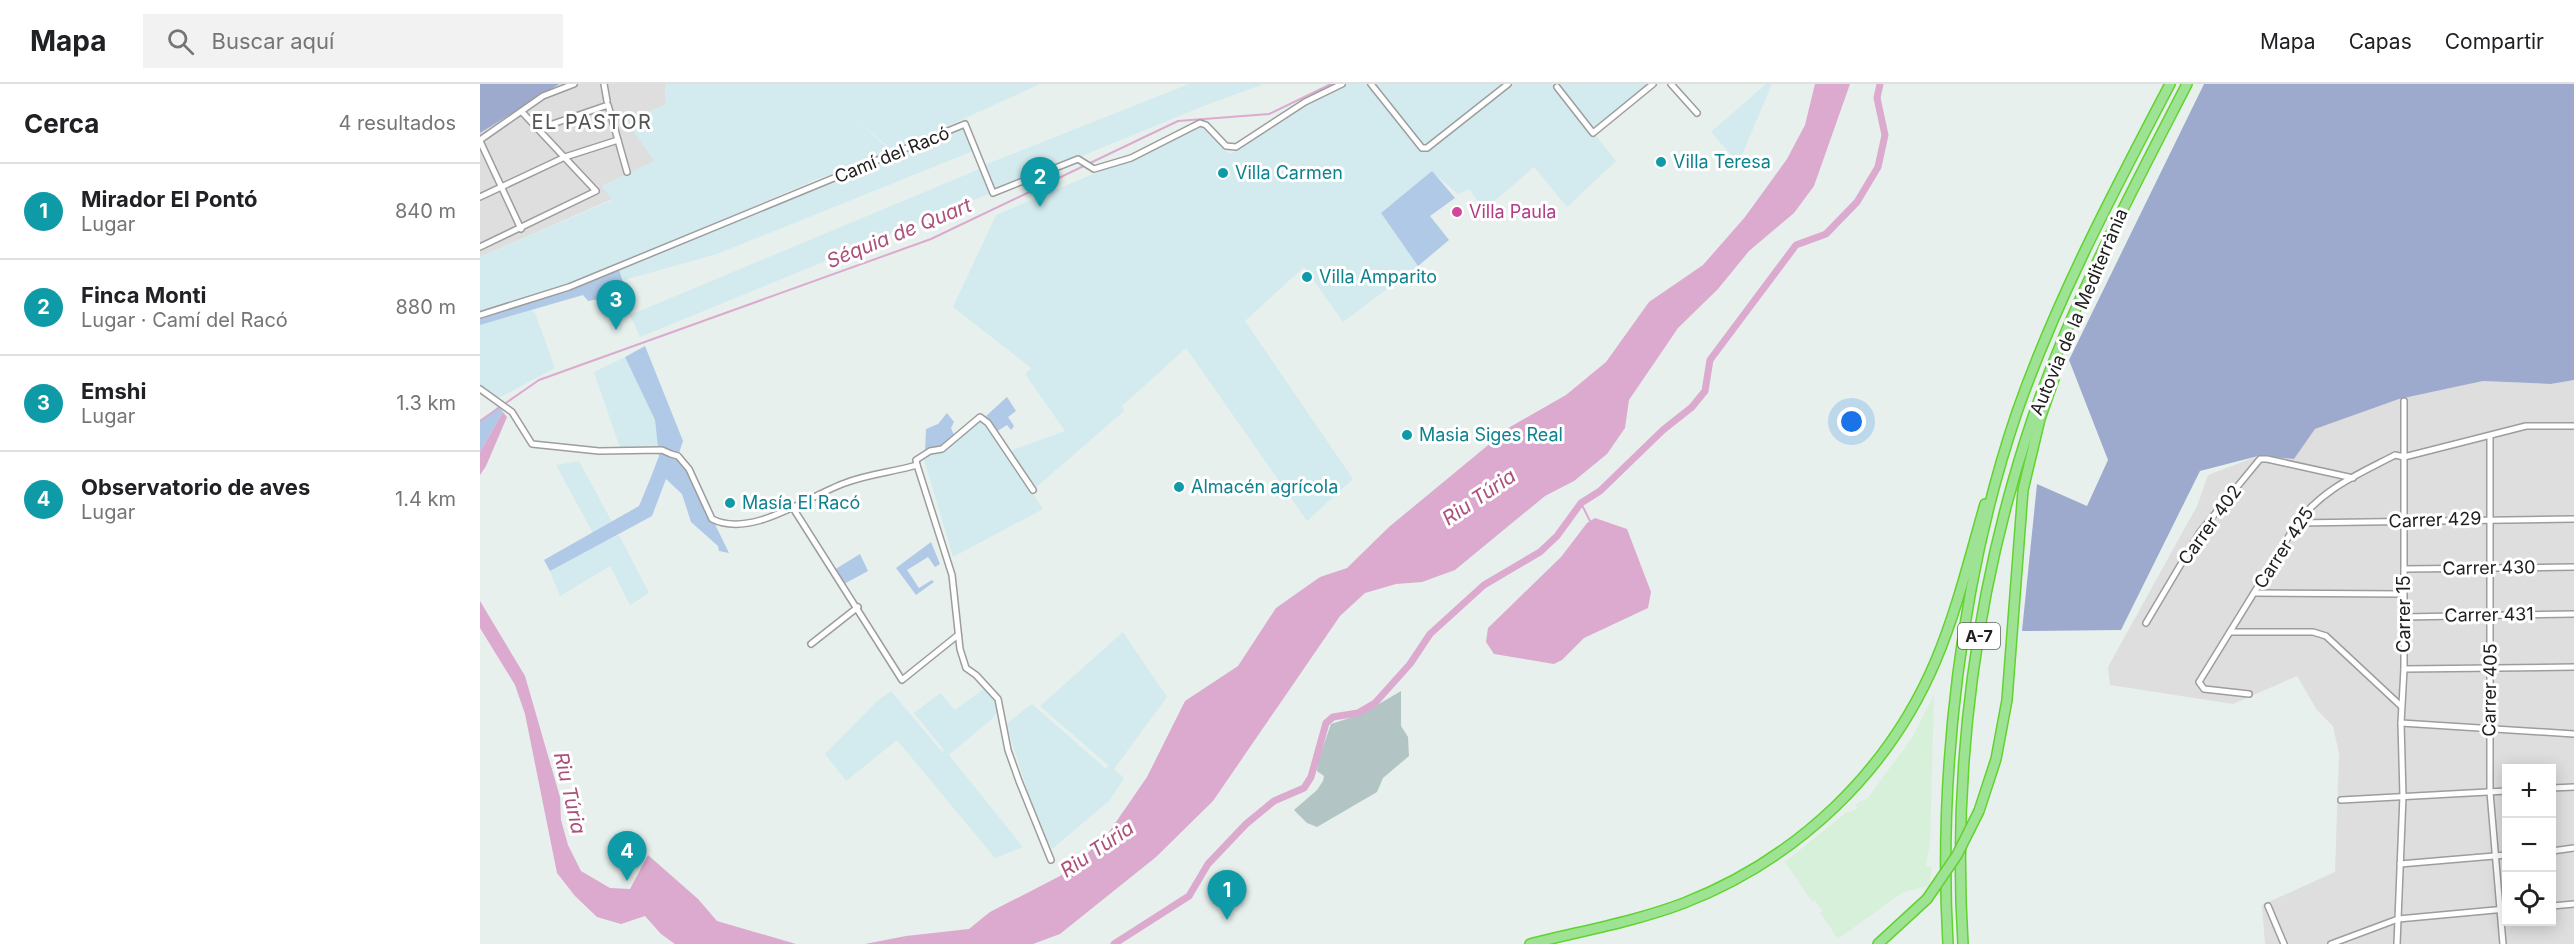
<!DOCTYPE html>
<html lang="es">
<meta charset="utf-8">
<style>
body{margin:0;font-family:Inter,sans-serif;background:#f2f2f2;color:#202124}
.controls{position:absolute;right:18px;bottom:18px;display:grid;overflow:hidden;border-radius:0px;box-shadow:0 3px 15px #0003}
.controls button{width:54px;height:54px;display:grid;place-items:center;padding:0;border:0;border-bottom:2px solid #e0e0e0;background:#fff;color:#202124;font:30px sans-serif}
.you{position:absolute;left:1372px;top:338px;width:21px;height:21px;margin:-15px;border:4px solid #fff;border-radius:50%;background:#1a73e8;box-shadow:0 0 0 9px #1a73e833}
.badge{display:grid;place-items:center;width:39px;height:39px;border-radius:50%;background:#db2777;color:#fff;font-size:20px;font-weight:700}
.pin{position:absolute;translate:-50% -50px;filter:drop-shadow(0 2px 3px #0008)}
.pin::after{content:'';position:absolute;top:32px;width:21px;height:18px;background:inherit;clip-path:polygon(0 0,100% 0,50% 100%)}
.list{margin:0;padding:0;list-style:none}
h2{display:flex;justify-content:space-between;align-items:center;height:78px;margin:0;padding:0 24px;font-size:26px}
h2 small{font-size:20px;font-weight:400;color:#757577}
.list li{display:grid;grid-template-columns:39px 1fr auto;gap:18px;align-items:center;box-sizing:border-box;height:96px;padding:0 24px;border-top:2px solid #e0e0e0}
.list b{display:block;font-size:22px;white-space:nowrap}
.list p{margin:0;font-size:20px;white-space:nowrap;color:#757577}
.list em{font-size:20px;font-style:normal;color:#757577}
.icon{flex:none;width:33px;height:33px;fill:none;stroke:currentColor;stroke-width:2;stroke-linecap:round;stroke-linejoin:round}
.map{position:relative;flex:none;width:2094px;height:860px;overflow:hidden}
header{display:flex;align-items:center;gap:36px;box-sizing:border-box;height:84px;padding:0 30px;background:#fff;border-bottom:2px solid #e0e0e0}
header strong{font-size:28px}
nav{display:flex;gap:33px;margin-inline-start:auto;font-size:21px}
.search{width:420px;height:54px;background:#f2f2f2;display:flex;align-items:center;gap:15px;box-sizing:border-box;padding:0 21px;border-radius:0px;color:#757577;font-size:22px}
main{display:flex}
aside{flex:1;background:#fff}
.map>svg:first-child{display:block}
.residential{fill:#dddedd;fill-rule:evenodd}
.commercial{fill:#d7f0d9}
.construction{fill:#b3c4c4}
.farmland{fill:#d3ebee}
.grass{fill:#b0c9e7}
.forest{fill:#9eaacd}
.water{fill:#dbaace}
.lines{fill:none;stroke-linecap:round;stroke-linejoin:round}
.stream{stroke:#dbaace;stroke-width:2}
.canal{stroke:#dbaace;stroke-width:7}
.street-casing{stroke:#9d9d9d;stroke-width:8}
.highway-casing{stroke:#60d32f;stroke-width:12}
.street{stroke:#fff;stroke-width:5}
.highway{stroke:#9ee393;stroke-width:9}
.highway-bridge-casing{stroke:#60d32f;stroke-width:12;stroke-linecap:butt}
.highway-bridge{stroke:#9ee393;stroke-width:9}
.culture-dot{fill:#0f9aa8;stroke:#fff;stroke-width:2}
.hotel-dot{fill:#d1479c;stroke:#fff;stroke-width:2}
.labels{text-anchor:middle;stroke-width:6;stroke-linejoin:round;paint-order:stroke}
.shield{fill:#fff;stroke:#636363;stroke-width:1.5}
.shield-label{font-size:16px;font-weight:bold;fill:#202020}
.street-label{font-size:18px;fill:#202020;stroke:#fff}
.culture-label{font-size:18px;fill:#0d838f;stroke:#fff;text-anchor:start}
.hotel-label{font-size:18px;fill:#b23c85;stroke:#fff;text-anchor:start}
.neighbourhood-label{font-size:20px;letter-spacing:1.5px;fill:#535353;stroke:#fff}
.water-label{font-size:20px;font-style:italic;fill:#ac507a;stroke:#fff}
</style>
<header>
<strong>Mapa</strong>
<div class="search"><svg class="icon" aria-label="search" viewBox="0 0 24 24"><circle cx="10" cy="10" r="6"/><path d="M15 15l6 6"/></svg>Buscar aquí</div>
<nav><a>Mapa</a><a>Capas</a><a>Compartir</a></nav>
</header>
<main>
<aside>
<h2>Cerca<small>4 resultados</small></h2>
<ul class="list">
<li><span class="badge" style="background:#0f9aa8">1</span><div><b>Mirador El Pontó</b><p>Lugar</p></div><em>840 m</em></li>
<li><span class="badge" style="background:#0f9aa8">2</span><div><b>Finca Monti</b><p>Lugar · Camí del Racó</p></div><em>880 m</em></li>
<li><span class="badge" style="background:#0f9aa8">3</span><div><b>Emshi</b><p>Lugar</p></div><em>1.3 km</em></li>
<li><span class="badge" style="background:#0f9aa8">4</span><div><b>Observatorio de aves</b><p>Lugar</p></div><em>1.4 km</em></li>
</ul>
</aside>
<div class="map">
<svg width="2094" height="860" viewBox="0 0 2094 860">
<rect width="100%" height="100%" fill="#e7f0ed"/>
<g class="residential">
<polygon points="49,0 185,0 186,20 175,77 122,102 132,115 0,173 0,33"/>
<path d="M 2094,296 L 2094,860 L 1785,860 L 1782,821 L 1855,788 L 1859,670 L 1853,642 L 1837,626 L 1817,592 L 1753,620 L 1630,601 L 1628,583 L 1717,422 L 1728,391 L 1778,372 L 1814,375 L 1835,345 L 1919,315 L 2003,297 L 2071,300 ZM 2026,684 L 2072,684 L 2072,838 L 2026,838 Z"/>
</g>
<polygon class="commercial" points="1454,611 1450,758 1446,782 1452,783 1449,802 1423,808 1358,855 1340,829 1342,827 1335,816 1332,818 1305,778 1367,728 1376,726 1378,724 1375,721 1381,717 1387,715 1432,654"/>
<polygon class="construction" points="921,607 921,642 928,653 929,672 903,694 897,708 837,743 827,739 814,726 837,706 843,697 844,692 837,687 838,677 851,640 882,630"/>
<g class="farmland">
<polygon points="185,0 560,0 413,67 376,35 414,70 485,40 497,71 493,67 237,170 144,196 139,185 408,72 337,95 89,203 0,231 0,173 132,116 122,102 174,77 146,37 186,20"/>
<polygon points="709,0 784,0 726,21 160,253 150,231 502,84 502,82"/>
<polygon points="866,0 888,0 933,53 894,0 1075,0 1077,3 1081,0 1171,0 1114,49 1136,77 1087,123 1054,83 1004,126 989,105 978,110 952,88 901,129 938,182 863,238 824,183 765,237 873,395 827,437 706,264 642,322 644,327 553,406 527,368 585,347 545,290 551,284 473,223 516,131 651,74 720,39 726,41 742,64 750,70 828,18"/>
<polygon points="1286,0 1292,0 1260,75 1254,74 1231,48"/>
<polygon points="51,226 55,229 75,284 17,315 0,305 0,241"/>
<polygon points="145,273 175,336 178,358 182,366 143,368 140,364 114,288"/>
<polygon points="500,338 506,340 563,425 473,473 443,372 463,365 493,339"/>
<polygon points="99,377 132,438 113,449 76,381"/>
<polygon points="139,451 169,509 150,521 130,482 80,512 70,487 119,459"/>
<polygon points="643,548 687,613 634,685 644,694 630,716 572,765 558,740 526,640 552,620 625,684 629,682 560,622"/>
<polygon points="505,604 516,614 518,626 513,634 469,671 543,763 515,774 417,656 366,697 345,670 397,617 411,607 462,668 464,666 434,629 460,609 475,626"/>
</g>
<g class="grass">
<polygon points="952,87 975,114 950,132 969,156 938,182 901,129"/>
<polygon points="139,185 147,210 108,217 103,211 0,241 0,231"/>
<polygon points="165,262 203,357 197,375 212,393 249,469 239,467 238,462 211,438 202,410 186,395 172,432 70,487 64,476 159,422 171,393 179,372 175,336 145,273"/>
<polygon points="527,313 536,327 528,333 534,342 531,346 527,341 516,348 506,332"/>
<polygon points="19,322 23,328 0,368 0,337"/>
<polygon points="467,329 474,338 471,344 474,351 460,362 445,367 446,345 458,340"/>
<polygon points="451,458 460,480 455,483 448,473 427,486 439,504 452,496 454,498 436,511 416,484"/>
<polygon points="380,470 388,487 364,500 354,486"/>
</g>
<g class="forest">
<polygon points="0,0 79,0 0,49"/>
<polygon points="1724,0 2094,0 2094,296 2071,300 2003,297 1919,315 1835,345 1814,375 1778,372 1720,387 1641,546 1542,547 1557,400 1607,422 1628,376 1589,276"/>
</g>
<g class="water">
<polygon points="1335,0 1370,0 1334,102 1314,129 1269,167 1238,205 1198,244 1149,316 1145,344 1127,370 1094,397 1065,412 975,486 942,498 916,500 885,509 860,532 733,717 676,773 580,850 553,860 385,860 426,852 489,845 510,828 580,792 602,774 627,751 667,693 705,617 758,582 796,524 840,493 867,484 909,443 1030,343 1086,311 1126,278 1169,218 1223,181 1265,133 1307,75 1325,41"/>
<polygon points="23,328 27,333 6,382 0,391 0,368"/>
<polygon points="1115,434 1147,445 1171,508 1168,524 1104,554 1082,576 1074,580 1014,570 1006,558 1008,544 1081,473 1107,439"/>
<polygon points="0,517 45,592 80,713 81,736 88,761 101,787 130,804 150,805 168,771 218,815 237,837 316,860 195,860 181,850 165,832 141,840 117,833 95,812 77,789 45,630 35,601 0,544"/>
</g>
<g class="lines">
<g class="stream">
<polyline points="0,337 59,296 451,155 698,37 789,30 851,0"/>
<polyline points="1101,419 1110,437"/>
</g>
<polyline class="canal" points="634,860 709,812 728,780 766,740 794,717 824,704 831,693 846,639 853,633 878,629 895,619 930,580 950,550 1004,501 1060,468 1077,452 1101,419 1120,407 1183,346 1212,323 1225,307 1230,276 1316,161 1346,150 1377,118 1398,83 1405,51 1397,14 1400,0"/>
<defs>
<g id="street">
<polyline points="124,0 127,17"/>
<polyline points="891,0 942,64 947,64 1028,0"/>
<polyline points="1191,0 1217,29"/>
<polyline points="1077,3 1113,49 1173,0"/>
<polyline points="58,45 128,21 147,88"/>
<polyline points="0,56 63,12 94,0"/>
<polyline points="0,57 41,145"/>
<polyline points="0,113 85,73 138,56"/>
<polyline points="0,163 116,107 42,28"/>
<polyline points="0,231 89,203 485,40 513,109 598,75 614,85 651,74 720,39 726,41 746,62 756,63 825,18 862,0"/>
<path d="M 0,305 L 32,328 L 52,360 L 119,367 L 182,366 L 191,370 L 198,372 L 209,385 L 232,435 C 272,455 328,412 365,399 C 388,390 413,388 437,381 L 472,491 L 480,565 L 486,584 L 496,591 L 518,615 L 528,666 L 539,697 L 571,776"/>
<polyline points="2010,352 2010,708 2023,860"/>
<polyline points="437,381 436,376 450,367 462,365 500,333 508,339 553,406"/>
<polyline points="313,424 422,596 478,551"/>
<polyline points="1817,439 2094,435"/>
<polyline points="1924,485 2094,483"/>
<polyline points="1775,509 1923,510"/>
<polyline points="1923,533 2094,530"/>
<polyline points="1666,539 1720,448 1780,375 1787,375 1873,394"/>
<polyline points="1750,548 1833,548 1846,552 1921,622"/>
<polyline points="331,560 378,523"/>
<polyline points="1924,585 2094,583"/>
<path d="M 1769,610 L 1724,605 L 1719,598 L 1817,439 C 1844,404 1877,391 1915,371 L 1924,373 L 1924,317"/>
<polyline points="1921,639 2094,650"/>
<polyline points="2072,704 2094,703"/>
<polyline points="1861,716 2026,707"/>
<polyline points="2072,767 2094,764"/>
<polyline points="1920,780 2026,771"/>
<polyline points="1788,822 1804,860"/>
<polyline points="2072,822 2094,820"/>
<polyline points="1851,860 1918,835 2026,825"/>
<polyline points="1917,860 1923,712 1921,639 1924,585 1924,373 2046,342 2094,342"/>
</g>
<g id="highway">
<polyline points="1499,727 1516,675 1527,616 1543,406 1560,335 1575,292"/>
<path d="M 1050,860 C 1101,847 1154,838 1204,819 C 1317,775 1409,688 1456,576 C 1477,526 1490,472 1505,420"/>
<polyline points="1398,860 1447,815"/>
<path d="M 1468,860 C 1458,688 1481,492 1537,328 C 1577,214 1634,107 1690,0"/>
<path d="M 1483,860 C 1472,683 1496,501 1553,333 C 1593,217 1651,109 1707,0"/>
</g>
</defs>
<use href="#street" class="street-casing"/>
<use href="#highway" class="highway-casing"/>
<use href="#street" class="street"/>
<use href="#highway" class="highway"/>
<defs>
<polyline id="highway-bridge" points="1447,815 1477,771 1499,727"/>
</defs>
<use href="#highway-bridge" class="highway-bridge-casing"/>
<use href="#highway-bridge" class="highway-bridge"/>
</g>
<g class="culture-dot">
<circle cx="1181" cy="78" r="6"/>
<circle cx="743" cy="89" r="6"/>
<circle cx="827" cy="193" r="6"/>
<circle cx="927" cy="351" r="6"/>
<circle cx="699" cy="403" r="6"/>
<circle cx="250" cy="419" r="6"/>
</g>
<circle class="hotel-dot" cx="977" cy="128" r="6"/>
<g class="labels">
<rect class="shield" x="1478" y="539" width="42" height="26" rx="4.5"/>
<g class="shield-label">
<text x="1499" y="558">A-7</text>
</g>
<g class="street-label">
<text transform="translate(412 71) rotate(-22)" y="6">Camí del Racó</text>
<text transform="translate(1599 228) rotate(-67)" y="6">Autovia de la Mediterrània</text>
<text transform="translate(1955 436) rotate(-2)" y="6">Carrer 429</text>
<text transform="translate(1730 441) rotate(-54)" y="6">Carrer 402</text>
<text transform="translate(1804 464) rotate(-57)" y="6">Carrer 425</text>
<text transform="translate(2009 484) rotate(-1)" y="6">Carrer 430</text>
<text transform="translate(1924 530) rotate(-90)" y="6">Carrer 15</text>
<text transform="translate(2009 531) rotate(-1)" y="6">Carrer 431</text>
<text transform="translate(2010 606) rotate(-89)" y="6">Carrer 405</text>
</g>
<g class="culture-label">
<text x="1193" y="84">Villa Teresa</text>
<text x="755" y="95">Villa Carmen</text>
<text x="839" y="199">Villa Amparito</text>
<text x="939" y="357">Masia Siges Real</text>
<text x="711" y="409">Almacén agrícola</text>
<text x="262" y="425">Masía El Racó</text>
</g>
<g class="hotel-label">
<text x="989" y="134">Villa Paula</text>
</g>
<g class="neighbourhood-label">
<text x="112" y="45">EL PASTOR</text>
</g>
<g class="water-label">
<text transform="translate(419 149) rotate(-22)" y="7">Séquia de Quart</text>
<text transform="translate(999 413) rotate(-34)" y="7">Riu Túria</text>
<text transform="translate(90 709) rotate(77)" y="7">Riu Túria</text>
<text transform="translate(617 765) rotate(-34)" y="7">Riu Túria</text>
</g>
</g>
</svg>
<div class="controls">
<button>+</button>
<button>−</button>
<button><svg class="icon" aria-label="locate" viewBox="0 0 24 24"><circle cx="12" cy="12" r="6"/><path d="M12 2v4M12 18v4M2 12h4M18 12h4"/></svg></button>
</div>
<div class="you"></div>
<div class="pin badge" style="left:747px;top:836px;background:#0f9aa8">1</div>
<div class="pin badge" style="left:560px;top:123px;background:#0f9aa8">2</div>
<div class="pin badge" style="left:136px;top:246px;background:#0f9aa8">3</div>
<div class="pin badge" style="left:147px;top:797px;background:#0f9aa8">4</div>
</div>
</main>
